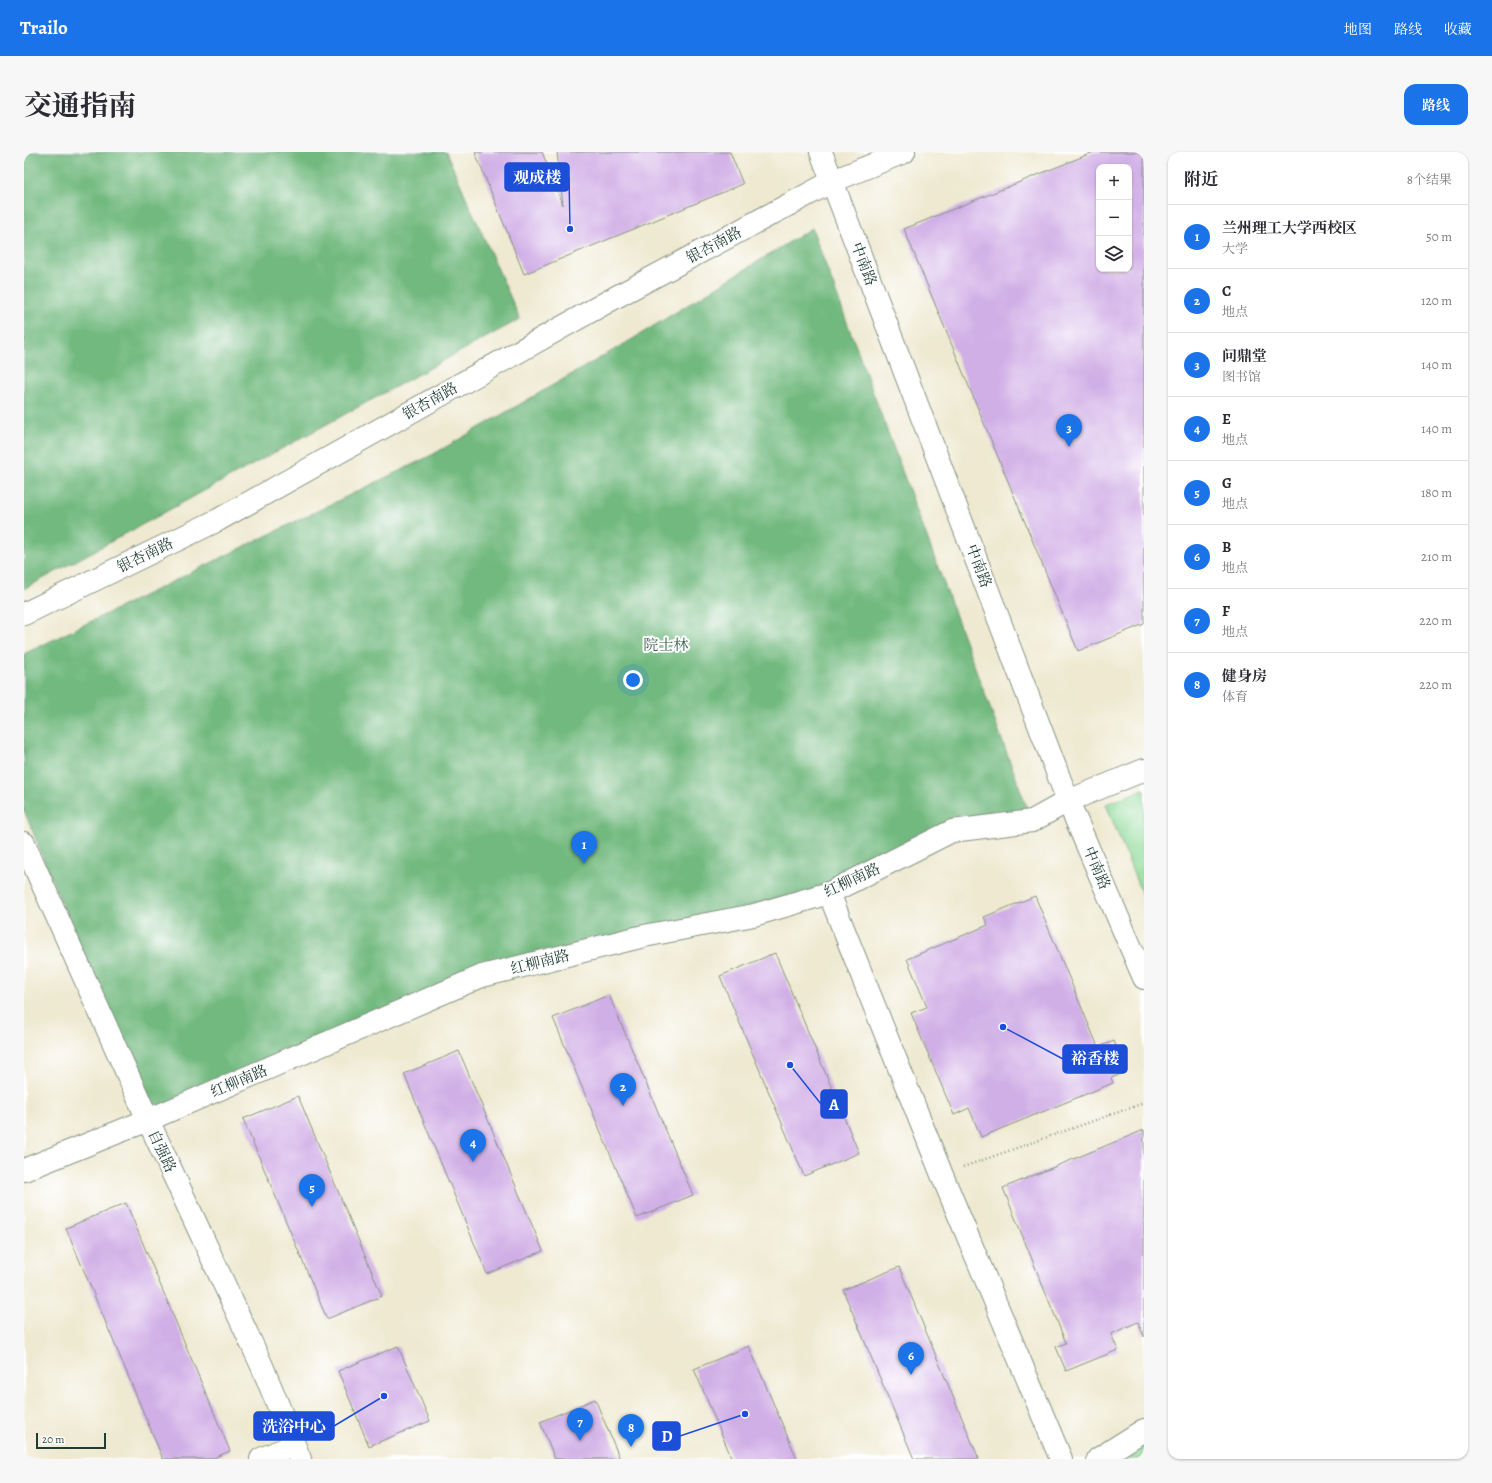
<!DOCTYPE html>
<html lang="zh">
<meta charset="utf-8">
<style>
body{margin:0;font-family:Alegreya,"Noto Serif SC",serif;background:#f7f7f7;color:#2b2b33}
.controls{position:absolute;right:12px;top:12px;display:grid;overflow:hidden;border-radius:8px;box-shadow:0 1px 3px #0004}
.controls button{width:36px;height:36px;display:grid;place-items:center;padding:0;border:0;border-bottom:1px solid #e1e1e2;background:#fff;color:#2b2b33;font:20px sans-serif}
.scale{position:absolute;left:12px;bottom:10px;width:70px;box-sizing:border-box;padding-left:4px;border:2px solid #1f3d34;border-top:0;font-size:11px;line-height:14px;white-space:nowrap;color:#1f3d34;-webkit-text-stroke:3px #fff;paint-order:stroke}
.you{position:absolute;left:609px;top:528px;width:14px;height:14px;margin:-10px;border:3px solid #fff;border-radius:50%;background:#1a73e8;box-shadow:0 0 0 6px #1a73e833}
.badge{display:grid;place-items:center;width:26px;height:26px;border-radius:50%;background:#1a73e8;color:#fff;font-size:13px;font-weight:700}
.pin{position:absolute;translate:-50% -33px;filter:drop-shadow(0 1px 2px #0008)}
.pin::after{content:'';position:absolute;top:21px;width:14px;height:12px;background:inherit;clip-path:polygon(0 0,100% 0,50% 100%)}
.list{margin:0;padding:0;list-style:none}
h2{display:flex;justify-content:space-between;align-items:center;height:52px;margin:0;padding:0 16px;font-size:17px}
h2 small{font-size:13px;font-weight:400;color:#7c7c81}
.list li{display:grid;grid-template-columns:26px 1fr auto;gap:12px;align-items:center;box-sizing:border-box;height:64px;padding:0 16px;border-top:1px solid #e1e1e2}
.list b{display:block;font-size:15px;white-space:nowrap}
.list p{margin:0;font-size:13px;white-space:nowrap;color:#7c7c81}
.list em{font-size:13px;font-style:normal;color:#7c7c81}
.icon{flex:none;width:22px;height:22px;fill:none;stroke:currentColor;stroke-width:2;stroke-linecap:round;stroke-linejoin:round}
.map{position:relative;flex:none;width:1120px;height:1307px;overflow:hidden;border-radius:12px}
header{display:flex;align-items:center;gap:24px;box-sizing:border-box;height:56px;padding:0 20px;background:#1a73e8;color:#fff}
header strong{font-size:19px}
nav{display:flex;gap:22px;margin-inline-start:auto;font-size:14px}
.intro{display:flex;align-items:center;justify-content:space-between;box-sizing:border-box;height:96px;padding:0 24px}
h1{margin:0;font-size:28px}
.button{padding:10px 18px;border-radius:12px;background:#1a73e8;color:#fff;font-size:14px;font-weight:700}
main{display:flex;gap:24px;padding:0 24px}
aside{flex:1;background:#fff;border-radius:12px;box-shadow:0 1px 3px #0004}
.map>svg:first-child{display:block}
.green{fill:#8dd996;stroke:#568b65}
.forest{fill:#72b97f;stroke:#487b5a}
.building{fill:#d0aee6;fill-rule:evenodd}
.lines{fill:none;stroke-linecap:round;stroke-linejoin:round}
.minor-casing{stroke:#869382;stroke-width:24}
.path{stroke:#869382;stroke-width:2.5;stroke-dasharray:1 3;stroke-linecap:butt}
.minor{stroke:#fff;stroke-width:22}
.labels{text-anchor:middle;stroke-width:4;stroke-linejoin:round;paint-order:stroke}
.street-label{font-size:15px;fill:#1f3d34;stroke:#fff}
.park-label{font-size:15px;fill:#3a644c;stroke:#fff}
.leader{fill:none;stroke:#1d4ed8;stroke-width:1.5}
.callout-dot{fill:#1d4ed8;stroke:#fff;stroke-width:1.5}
.callout{fill:#1d4ed8;stroke:#1d4ed8;stroke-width:1.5}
.callout-label{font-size:16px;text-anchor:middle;font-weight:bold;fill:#fff}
</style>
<header>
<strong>Trailo</strong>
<nav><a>地图</a><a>路线</a><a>收藏</a></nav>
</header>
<div class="intro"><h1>交通指南</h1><a class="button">路线</a></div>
<main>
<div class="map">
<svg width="1120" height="1307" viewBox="0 0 1120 1307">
<rect width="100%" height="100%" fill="#fff"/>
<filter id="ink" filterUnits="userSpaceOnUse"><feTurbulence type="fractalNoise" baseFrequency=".025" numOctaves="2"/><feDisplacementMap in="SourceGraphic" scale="8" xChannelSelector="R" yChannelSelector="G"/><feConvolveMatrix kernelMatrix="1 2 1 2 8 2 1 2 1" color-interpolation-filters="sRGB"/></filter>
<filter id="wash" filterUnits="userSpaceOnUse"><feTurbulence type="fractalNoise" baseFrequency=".012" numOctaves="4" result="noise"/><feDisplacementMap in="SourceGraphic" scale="16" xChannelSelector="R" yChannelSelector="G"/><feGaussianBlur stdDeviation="0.9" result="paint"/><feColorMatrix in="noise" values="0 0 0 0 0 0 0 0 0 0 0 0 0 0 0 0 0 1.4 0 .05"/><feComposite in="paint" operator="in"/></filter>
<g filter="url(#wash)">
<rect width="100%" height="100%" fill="#eee9d0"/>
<g class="green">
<polygon points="1120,637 1120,748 1082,652"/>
<polygon points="1120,1279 1120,1307 1075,1307"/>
</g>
<g class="forest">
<polygon points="0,0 422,0 496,167 0,437"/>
<polygon points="788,76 1008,669 928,679 805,741 470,819 124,968 0,658 0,502 408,303 607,188"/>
</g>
<g id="blocks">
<g class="building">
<polygon points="451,0 518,0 539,53 533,0 706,0 719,32 500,122"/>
<path d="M 1070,0 L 1120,0 L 1120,472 L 1054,499 L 880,77 ZM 1075,15 L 1105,15 L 1105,117 L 1075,117 Z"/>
<polygon points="1011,744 1074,895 1090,889 1102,920 1087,926 1089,931 957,985 945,956 930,963 887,861 903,855 883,807 964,773 960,765"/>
<polygon points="751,801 835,1001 780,1024 696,824"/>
<polygon points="585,843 669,1043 613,1066 529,866"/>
<polygon points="435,899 519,1099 463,1122 380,922"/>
<polygon points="274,944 358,1144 303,1167 219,967"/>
<polygon points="1120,978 1120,1185 1114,1170 1087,1182 1094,1198 1042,1219 1032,1195 1042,1191 979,1036"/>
<polygon points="102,1051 206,1299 187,1307 139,1307 42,1076"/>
<polygon points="875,1115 955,1307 890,1307 819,1138"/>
<polygon points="374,1194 406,1269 345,1294 314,1219"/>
<polygon points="725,1194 773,1307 708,1307 670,1217"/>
<polygon points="571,1247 596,1307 531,1307 516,1270"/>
</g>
</g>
</g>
<g filter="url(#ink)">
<use href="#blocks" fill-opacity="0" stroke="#869382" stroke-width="1"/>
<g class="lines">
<defs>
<g id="minor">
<polyline points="797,0 1044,649 1120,826"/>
<polyline points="0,462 194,368 592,145 809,29 880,0"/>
<polyline points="0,691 124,968 238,1214 276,1307"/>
<polyline points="805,741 918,1023 1037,1307"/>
<polyline points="0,1018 124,968 458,824 620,784 730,763 805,741 928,679 1008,669 1044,649 1120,618"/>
<polyline points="237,1307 270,1293"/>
<polyline points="1074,1307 1120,1278"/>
</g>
</defs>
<use href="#minor" class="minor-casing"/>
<polyline class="path" points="939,1015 1120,951"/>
<use href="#minor" class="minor"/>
</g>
</g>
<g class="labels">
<g class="street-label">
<text transform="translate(690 93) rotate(-28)" y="5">银杏南路</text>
<text transform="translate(840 112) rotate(69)" y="5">中南路</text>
<text transform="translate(406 249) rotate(-29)" y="5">银杏南路</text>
<text transform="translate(121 403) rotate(-26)" y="5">银杏南路</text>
<text transform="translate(955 414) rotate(69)" y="5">中南路</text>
<text transform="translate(1073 716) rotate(67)" y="5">中南路</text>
<text transform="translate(828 728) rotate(-25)" y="5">红柳南路</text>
<text transform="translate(516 810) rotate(-14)" y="5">红柳南路</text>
<text transform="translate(215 929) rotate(-23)" y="5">红柳南路</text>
<text transform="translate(138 999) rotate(65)" y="5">自强路</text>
</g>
<g class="park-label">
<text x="642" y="498">院士林</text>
</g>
</g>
<path class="leader" d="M546 77L545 25M979 875L1039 907M766 913L797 952M360 1244L310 1274M721 1262L656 1284"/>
<g class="callout-dot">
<circle cx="546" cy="77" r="4"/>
<circle cx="979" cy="875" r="4"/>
<circle cx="766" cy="913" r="4"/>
<circle cx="360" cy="1244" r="4"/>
<circle cx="721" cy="1262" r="4"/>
</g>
<g class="callout">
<rect x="481" y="11" width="64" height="28" rx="4"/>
<rect x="1039" y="893" width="64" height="28" rx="4"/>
<rect x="797" y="938" width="26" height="28" rx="4"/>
<rect x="230" y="1260" width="80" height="28" rx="4"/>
<rect x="629" y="1270" width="27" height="28" rx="4"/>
</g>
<g class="callout-label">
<text x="513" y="31">观成楼</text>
<text x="1071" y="912">裕香楼</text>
<text x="810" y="958">A</text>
<text x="270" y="1280">洗浴中心</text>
<text x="643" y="1290">D</text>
</g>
</svg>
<div class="controls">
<button>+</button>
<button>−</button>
<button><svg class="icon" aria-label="layers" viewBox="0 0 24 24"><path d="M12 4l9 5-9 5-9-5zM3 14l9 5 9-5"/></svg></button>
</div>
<div class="scale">20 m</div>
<div class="you"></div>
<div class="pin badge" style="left:560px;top:712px">1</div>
<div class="pin badge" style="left:599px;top:954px">2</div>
<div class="pin badge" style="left:1045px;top:295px">3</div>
<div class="pin badge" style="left:449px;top:1010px">4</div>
<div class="pin badge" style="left:288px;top:1055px">5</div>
<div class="pin badge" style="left:887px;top:1223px">6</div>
<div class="pin badge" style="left:556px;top:1289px">7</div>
<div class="pin badge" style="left:607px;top:1295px">8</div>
</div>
<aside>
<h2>附近<small>8个结果</small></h2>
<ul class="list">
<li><span class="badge">1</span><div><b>兰州理工大学西校区</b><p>大学</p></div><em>50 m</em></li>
<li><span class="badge">2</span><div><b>C</b><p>地点</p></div><em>120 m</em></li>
<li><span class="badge">3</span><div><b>问鼎堂</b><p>图书馆</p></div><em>140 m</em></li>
<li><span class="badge">4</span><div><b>E</b><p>地点</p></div><em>140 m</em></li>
<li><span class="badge">5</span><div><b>G</b><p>地点</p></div><em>180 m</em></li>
<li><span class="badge">6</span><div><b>B</b><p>地点</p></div><em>210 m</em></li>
<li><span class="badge">7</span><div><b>F</b><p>地点</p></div><em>220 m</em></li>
<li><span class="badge">8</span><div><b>健身房</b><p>体育</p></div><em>220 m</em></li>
</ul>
</aside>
</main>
